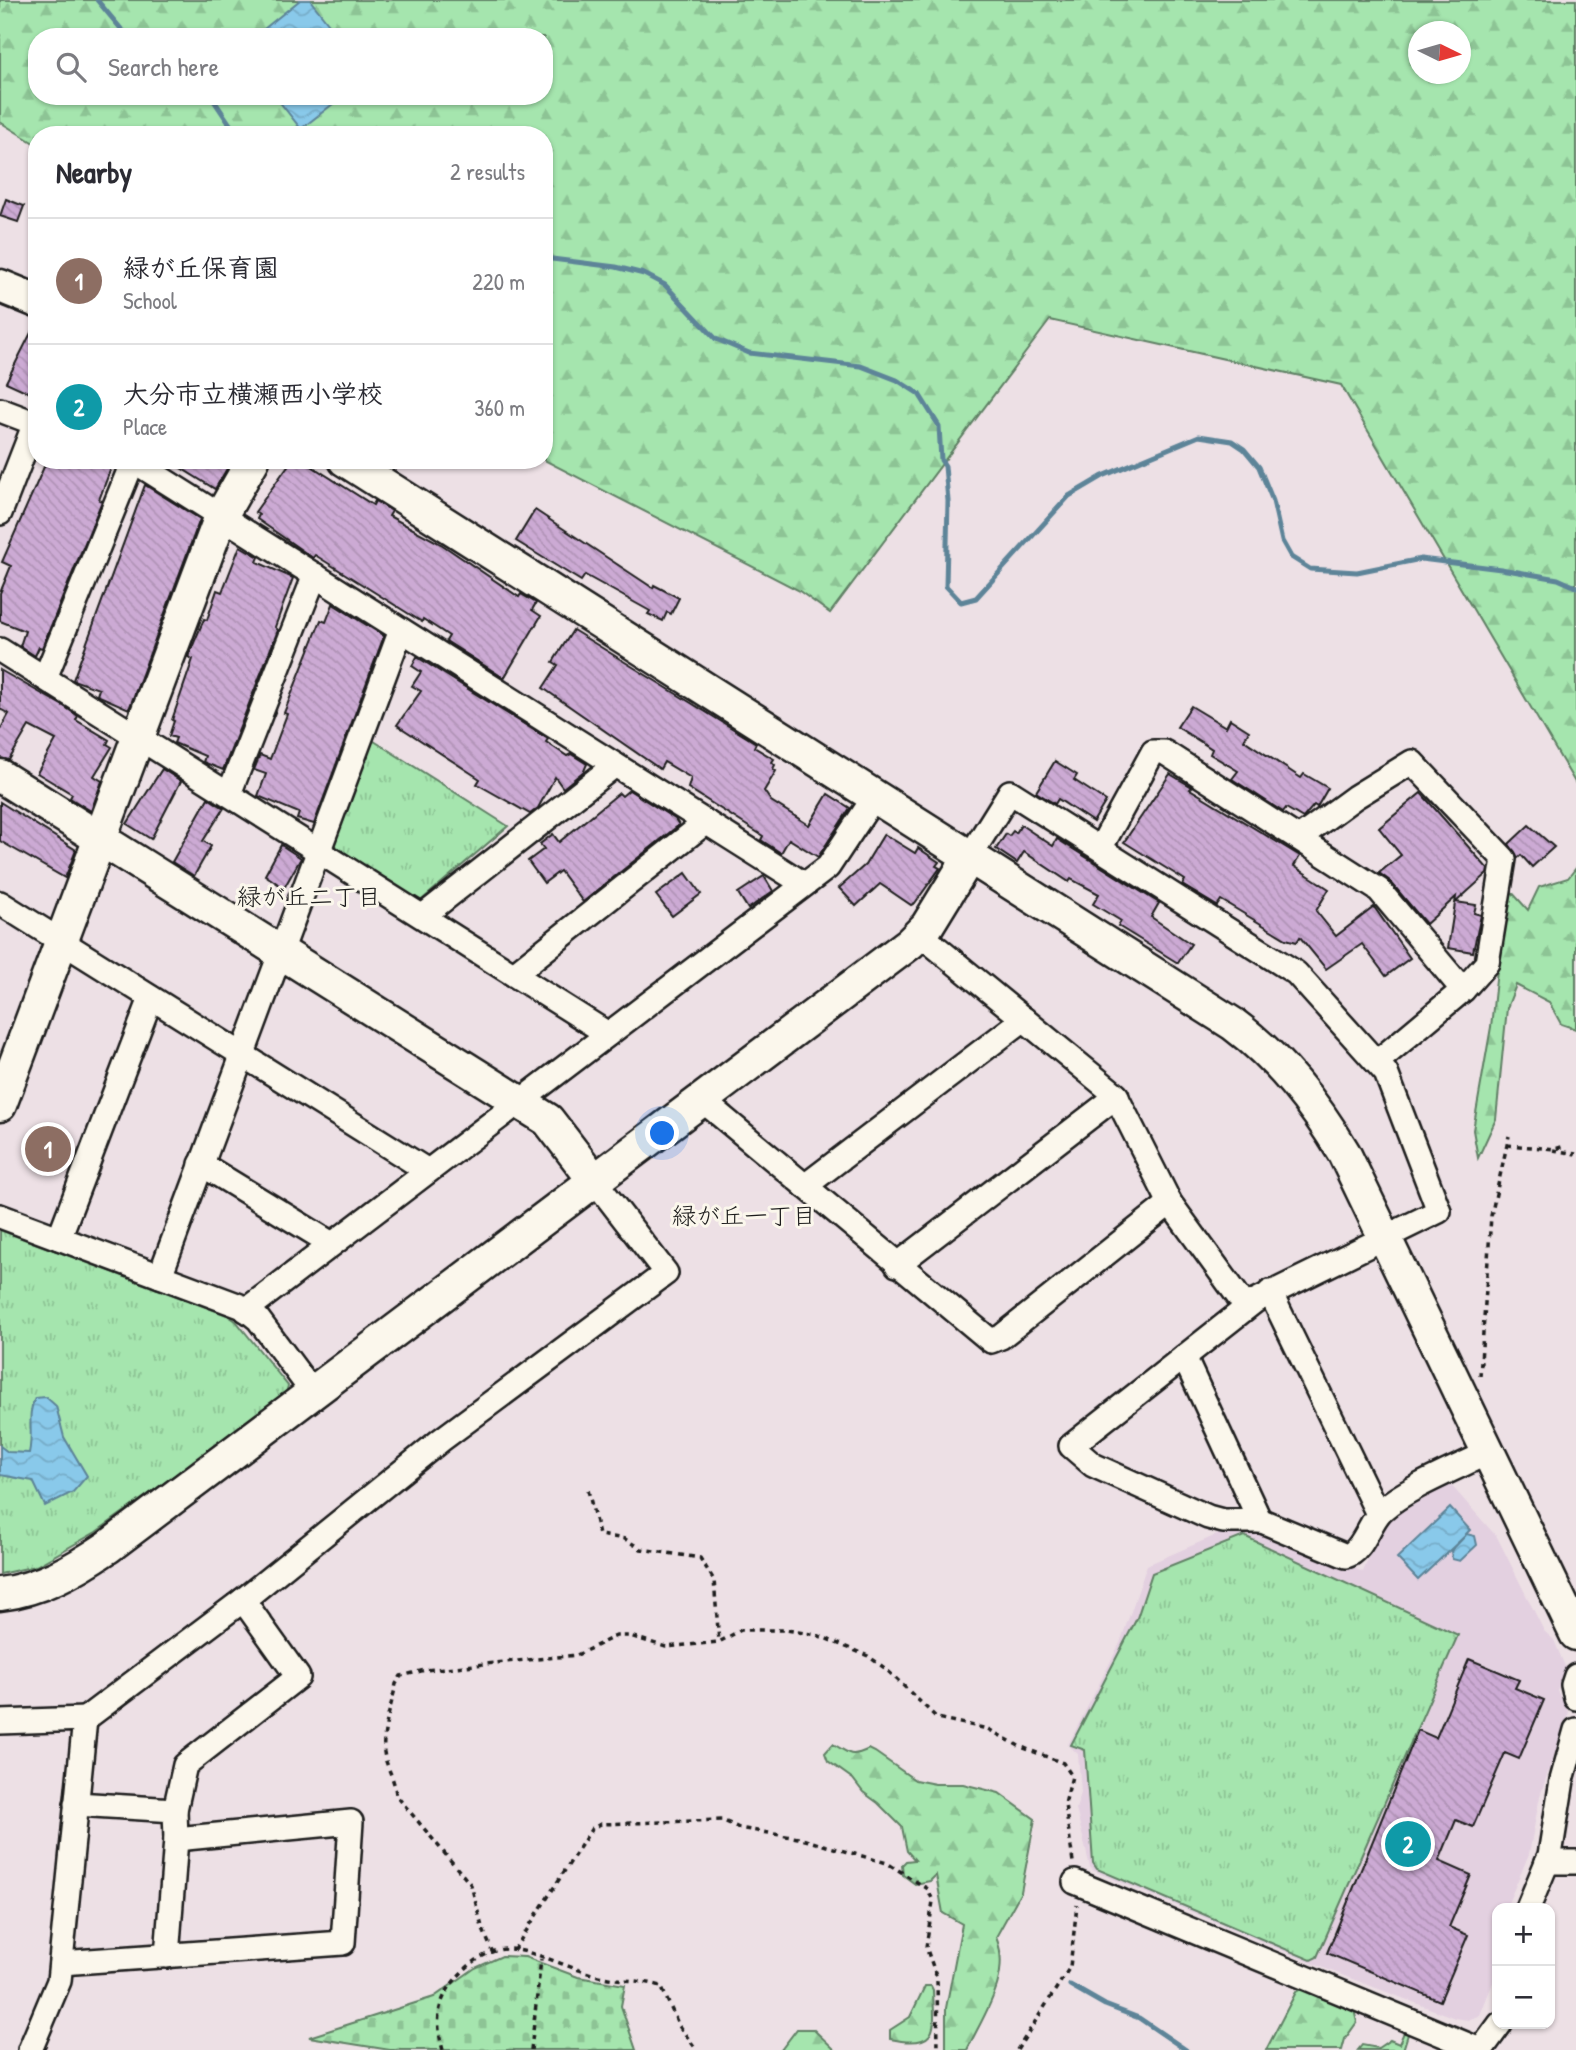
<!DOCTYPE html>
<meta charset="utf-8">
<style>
body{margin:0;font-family:"Patrick Hand","Klee One",sans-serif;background:#f2f2f3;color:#2b2b33}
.controls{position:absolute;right:21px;bottom:21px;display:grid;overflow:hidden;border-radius:14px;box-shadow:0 2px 5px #0004}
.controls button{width:63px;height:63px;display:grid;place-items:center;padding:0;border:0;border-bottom:2px solid #e1e1e2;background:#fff;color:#2b2b33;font:35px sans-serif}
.compass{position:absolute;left:1408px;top:21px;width:63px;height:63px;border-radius:50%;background:#fff;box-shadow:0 2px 5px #0004;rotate:95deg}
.you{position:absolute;left:663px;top:1134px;width:24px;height:24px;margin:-18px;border:5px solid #fff;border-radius:50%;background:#1a73e8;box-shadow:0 0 0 10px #1a73e833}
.badge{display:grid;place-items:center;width:46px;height:46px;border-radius:50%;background:#c8321e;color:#fff;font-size:23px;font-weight:700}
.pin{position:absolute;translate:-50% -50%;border:4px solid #fff;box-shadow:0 2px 7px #0006}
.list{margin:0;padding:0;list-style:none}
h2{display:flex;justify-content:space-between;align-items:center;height:91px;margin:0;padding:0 28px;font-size:30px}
h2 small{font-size:23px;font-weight:400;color:#7c7c81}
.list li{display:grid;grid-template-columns:46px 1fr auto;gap:21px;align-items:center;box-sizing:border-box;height:126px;padding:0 28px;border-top:2px solid #e1e1e2}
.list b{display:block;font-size:26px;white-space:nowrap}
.list p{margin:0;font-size:23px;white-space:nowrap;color:#7c7c81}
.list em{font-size:23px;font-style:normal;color:#7c7c81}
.icon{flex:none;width:38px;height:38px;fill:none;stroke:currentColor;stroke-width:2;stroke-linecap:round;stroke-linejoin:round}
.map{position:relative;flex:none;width:1576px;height:2050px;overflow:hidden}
.search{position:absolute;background:#fff;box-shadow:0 2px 5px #0004;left:28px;top:28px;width:525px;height:77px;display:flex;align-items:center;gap:18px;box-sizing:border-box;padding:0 24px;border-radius:28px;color:#7c7c81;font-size:26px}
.panel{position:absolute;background:#fff;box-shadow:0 2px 5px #0004;left:28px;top:126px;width:525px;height:343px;border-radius:28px}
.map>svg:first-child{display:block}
.built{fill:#e3d0e0}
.forest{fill:url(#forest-firs);stroke:#608065;stroke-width:2;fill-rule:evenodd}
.cemetery{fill:url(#cemetery-stones);stroke:#608065;stroke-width:2}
.park{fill:url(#park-tufts);stroke:#608065;stroke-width:2}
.water{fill:url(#water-waves);stroke:#5d8498;stroke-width:2}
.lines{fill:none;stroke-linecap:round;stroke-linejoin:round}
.stream{stroke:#5d8498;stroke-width:5}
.building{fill:url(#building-back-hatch);stroke:#1c1c1c;stroke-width:2}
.street-casing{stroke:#1c1c1c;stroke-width:28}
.secondary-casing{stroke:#1c1c1c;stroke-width:37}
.path{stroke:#1c1c1c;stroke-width:3.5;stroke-dasharray:5 5;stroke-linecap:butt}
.street{stroke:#fbf7ec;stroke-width:23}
.secondary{stroke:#fbf7ec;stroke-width:32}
.labels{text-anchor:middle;stroke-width:6;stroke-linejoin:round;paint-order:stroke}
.neighbourhood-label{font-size:24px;fill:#1c1c1c;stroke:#fbf7ec}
</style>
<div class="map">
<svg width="1576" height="2050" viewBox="0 0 1576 2050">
<defs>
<pattern id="forest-firs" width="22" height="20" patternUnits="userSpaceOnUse" patternTransform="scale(1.75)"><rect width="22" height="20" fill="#a5e5ae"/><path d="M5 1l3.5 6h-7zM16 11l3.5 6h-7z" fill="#8dc495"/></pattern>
<pattern id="cemetery-stones" width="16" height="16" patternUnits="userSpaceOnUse" patternTransform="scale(1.75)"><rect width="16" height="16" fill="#a5e5ae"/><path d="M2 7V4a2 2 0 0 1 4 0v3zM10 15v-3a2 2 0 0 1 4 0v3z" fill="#8dc495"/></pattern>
<pattern id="park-tufts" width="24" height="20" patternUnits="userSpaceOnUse" patternTransform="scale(1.75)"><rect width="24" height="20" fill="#a5e5ae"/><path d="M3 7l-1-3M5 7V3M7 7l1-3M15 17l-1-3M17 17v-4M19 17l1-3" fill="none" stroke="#8dc495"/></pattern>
<pattern id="water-waves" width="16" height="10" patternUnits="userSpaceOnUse" patternTransform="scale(1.75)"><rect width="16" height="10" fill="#89c9ea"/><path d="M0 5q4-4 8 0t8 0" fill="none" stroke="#76acc8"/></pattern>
<pattern id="building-back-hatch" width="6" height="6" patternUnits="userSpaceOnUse" patternTransform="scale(1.75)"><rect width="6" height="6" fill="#ccaad4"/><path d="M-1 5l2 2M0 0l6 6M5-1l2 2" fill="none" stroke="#af92b5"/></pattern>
</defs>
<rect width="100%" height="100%" fill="#ede0e5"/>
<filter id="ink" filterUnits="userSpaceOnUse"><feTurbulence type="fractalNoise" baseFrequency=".0143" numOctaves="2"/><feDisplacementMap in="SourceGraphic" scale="14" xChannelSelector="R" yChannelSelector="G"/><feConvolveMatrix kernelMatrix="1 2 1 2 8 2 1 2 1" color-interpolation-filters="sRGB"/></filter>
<g filter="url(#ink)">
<polygon class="built" points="1450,1484 1497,1537 1544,1631 1554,1640 1566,1669 1557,1691 1569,1712 1540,1796 1529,1854 1506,1908 1497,1908 1496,1975 1480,2015 1468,2020 1455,2018 1326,1969 1094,1871 1090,1867 1076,1809 1081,1793 1078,1754 1068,1745 1120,1643 1147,1565 1242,1524 1264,1528 1363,1572 1379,1530 1394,1516"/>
<g class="forest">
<path d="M 0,0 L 1576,0 L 1576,784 L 1341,385 L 1050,320 L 830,613 L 798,590 L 544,460 L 544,135 L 37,135 L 37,145 L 0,122 ZM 1418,32 L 1460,32 L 1460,74 L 1418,74 ZM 37,37 L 544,37 L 544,96 L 37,96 Z"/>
<polygon points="1576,868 1576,1029 1561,1024 1549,1002 1516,985 1507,1008 1496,1119 1478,1158 1473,1130 1491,1027 1504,903 1510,890 1528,910 1539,887 1568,878"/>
<path d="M 833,1744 C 851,1754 850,1758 869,1749 L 875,1752 L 915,1780 L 935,1784 L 963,1784 L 999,1793 L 1035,1819 L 1021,1892 L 996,1937 C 1012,1976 984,2014 967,2050 L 946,2050 L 946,2008 L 962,1924 L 943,1913 L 936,1875 L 930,1881 L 915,1884 L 903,1875 L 902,1865 L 906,1861 L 915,1860 L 907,1851 L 902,1827 L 878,1803 L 863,1792 L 853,1779 L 828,1761 L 825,1753 Z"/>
<path d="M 925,1986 L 931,1986 L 933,1990 C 934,2026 942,2050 890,2039 L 890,2030 L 910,2017 Z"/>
<polygon points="1301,1989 1353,2006 1357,2022 1345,2039 1342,2050 1266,2050 1296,1992"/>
<polygon points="797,2029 813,2029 835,2050 781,2050"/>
<polygon points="1405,2030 1409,2031 1403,2050 1358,2050 1362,2045 1378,2048 1390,2040 1399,2044"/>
</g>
<polygon class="cemetery" points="502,1956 525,1957 578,1977 625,1985 621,2006 636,2050 390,2050 309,2037 434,1997 475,1968"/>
<g class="park">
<polygon points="374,741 508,826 417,904 329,850 365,743"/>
<polygon points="0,1230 227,1315 236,1321 288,1386 285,1396 96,1532 36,1566 0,1574"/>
<polygon points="1244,1536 1458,1635 1317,1957 1311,1960 1097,1869 1093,1863 1085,1750 1071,1745 1137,1618 1152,1573"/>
</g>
<g class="water">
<polygon points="300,0 310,0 339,37 254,37"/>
<polygon points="275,96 343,96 301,129"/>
<path d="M 46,1397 L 56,1406 L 64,1437 L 87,1476 L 73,1492 L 45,1506 L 33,1481 L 0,1475 L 0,1446 L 8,1452 L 29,1453 C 34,1430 26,1416 35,1398 Z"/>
<polygon points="1450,1508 1470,1530 1466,1534 1475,1536 1477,1545 1460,1561 1452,1559 1451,1551 1466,1535 1418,1580 1397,1558"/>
</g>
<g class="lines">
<g class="stream">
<polyline points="97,0 122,30 131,37"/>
<polyline points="211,96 237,135"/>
<polyline points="544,258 616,267 644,274 665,285 716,339 749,353 861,366 897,380 919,394 939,426 941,460 945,466 948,501 946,586 961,602 976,598 1069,496 1103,476 1199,436 1232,441 1244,449 1259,467 1273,501 1282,541 1291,557 1310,569 1357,572 1421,559 1501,569 1558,579 1576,587"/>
<polyline points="1070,1985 1105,2005 1139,2018 1186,2050"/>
</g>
</g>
<g class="building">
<polygon points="6,199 24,206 18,222 0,216"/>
<polygon points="37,321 37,382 32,394 6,382"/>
<polygon points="47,460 114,460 99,500 102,501 42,648 39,647 35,656 20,646 25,631 0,621 0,593 11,566 2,562"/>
<polygon points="168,460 232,460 215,489"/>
<polygon points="292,460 302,460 373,505 375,501 392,511 389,516 441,544 519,597 521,594 536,603 532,610 541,616 504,678 446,641 449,636 423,619 422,622 315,555 313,558 257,519 259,515 255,512"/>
<polygon points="145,485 200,519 129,709 97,695 99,689 73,680"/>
<polygon points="535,510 653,588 654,585 679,598 671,614 667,612 663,621 648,614 650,611 585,575 581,581 516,541"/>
<polygon points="240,546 259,557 257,562 293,578 275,627 278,630 223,770 203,762 205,756 174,743 176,738 169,736 174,721 172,720 193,659 188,657 204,619 207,620 217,590 222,592"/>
<polygon points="333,604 384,636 314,824 297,819 299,813 258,796 266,774 254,770 260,755 270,759 287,714 284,713 321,620 326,622"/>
<polygon points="573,630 756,743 754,747 774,759 772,762 775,765 773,769 776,771 764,791 771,801 809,825 828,794 850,808 818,857 789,839 781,853 761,840 763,836 688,788 691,778 664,762 660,769 543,688 558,665 553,662"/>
<polygon points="417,657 548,739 546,742 567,756 571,754 587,764 584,771 563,788 555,777 538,808 530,814 477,784 480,779 397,725 421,691 412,686 421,672 412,666"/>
<polygon points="0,670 65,707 78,716 76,720 109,740 107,744 112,747 94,776 102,781 91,811 70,798 72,794 37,773 56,740 29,726 9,760 0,758 0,730 9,714 0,709"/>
<polygon points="1191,706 1226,727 1230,719 1249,731 1244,740 1301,778 1304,774 1328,788 1317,807 1314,805 1303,818 1286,808 1283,812 1232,779 1238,771 1210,754 1212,749 1177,727"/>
<polygon points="1055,761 1077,775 1074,780 1106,801 1093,822 1058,799 1055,804 1036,792"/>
<polygon points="162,769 181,781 151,839 127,824"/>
<polygon points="1170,774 1192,787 1190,789 1300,856 1294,866 1329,889 1316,911 1336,936 1374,907 1410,958 1386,976 1362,944 1326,969 1300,937 1297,942 1286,939 1221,900 1217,906 1182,885 1185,880 1124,842"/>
<polygon points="629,790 675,819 679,825 583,902 560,871 544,883 528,861 544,849 540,844 553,834 559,842 619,793 622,796"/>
<polygon points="1421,793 1488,869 1487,874 1456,902 1476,905 1474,913 1481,915 1473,952 1448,948 1456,897 1426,924 1390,881 1379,873 1401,855 1379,828"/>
<polygon points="208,798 224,808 203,841 211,846 194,876 172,862"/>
<polygon points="0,802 76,850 65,878 0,841"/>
<polygon points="1021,825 1053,846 1057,839 1159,903 1151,917 1191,944 1178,963 1118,926 1121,921 1093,904 1099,894 1071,879 1069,882 1024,852 1017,863 996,849 1006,834 1009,836 1013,831 1016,833"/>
<polygon points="1529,825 1554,847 1532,867 1521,855 1518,858 1509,844"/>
<polygon points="884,834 915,853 918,848 939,862 936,866 940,868 915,903 911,905 880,884 856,906 839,888 865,865"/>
<polygon points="281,845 301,858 284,888 265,875"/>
<polygon points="686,873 701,894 672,916 656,895"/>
<polygon points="764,876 773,891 748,909 738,893"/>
<polygon points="1469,1659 1519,1680 1515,1688 1544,1700 1519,1759 1505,1753 1473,1827 1456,1820 1439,1861 1471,1875 1449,1927 1468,1935 1440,2001 1327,1953 1418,1730 1436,1738"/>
</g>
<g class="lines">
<defs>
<g id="street">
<polyline points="0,410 37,424"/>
<polyline points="132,460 804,884"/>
<polyline points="0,513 35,423"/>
<polyline points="0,650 608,1034"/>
<polyline points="45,678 133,461"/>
<polyline points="229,794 315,575"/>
<polyline points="1299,838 1355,797 1412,762 1504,859 1487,963 1463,990 1377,1062"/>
<polyline points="1101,847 1153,752 1164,752 1379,890 1463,990"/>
<path d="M 970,856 L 1010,792 L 1296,973 L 1386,1073 L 1439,1211 L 1255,1301 L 1071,1446 L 1093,1465 L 1208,1517 L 1223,1521 L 1262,1521 L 1346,1556 C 1363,1552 1369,1522 1382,1510 C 1406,1488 1459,1467 1489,1452"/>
<polyline points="0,903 428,1171"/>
<polyline points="423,916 615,765"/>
<polyline points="920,934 1115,1094 1170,1203 1246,1307"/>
<polyline points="514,974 706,822"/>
<polyline points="702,1100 991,1341 1001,1337 1170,1203"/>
<polyline points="201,1164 332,1244"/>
<polyline points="805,1186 1024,1019"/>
<polyline points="0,1216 243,1307 258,1319 313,1393"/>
<polyline points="59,1238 151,998"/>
<polyline points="897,1265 1117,1096"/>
<polyline points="160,1276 401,630"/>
<polyline points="1270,1292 1378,1514"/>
<polyline points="246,1310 828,867 875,796"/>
<polyline points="1184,1357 1260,1521"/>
<polyline points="1576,1676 1573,1685 1576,1698"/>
<polyline points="85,1719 243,1600 441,1440 666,1273 595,1181"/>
<polyline points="0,1722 85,1719 59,1981 30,2050"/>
<polyline points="175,1810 185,1765 298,1677 243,1600"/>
<polyline points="1547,1862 1576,1862"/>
<polyline points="1075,1882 1480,2050"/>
<polyline points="1528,1908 1550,1855 1562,1780 1576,1730"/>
<polyline points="167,1956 176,1839"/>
<polyline points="61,1963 343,1943 351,1822 176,1839 175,1810 76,1804"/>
<polyline points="1481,2050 1500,2024"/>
</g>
<g id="secondary">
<polyline points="0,286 37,301"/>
<path d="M 345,460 L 1233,1024 C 1280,1059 1314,1103 1344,1153 L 1576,1634"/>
<polyline points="0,776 548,1120 595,1181"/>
<polyline points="0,1105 221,516 253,460"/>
<path d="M 0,1594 C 41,1589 74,1570 108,1547 L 910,943 L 927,926 L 970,856"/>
</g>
</defs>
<use href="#street" class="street-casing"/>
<use href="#secondary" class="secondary-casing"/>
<g class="path">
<polyline points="1507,1145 1555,1149 1564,1146"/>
<polyline points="1553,1150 1576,1154"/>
<polyline points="1480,1376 1491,1216 1509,1136"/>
<polyline points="588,1490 599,1535 625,1539 641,1549 700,1558 714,1580 719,1642"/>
<polyline points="514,1950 592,1828 601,1824 722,1820 739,1828 798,1838 887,1863 928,1889 933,1901 926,1947 937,1978 938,2050"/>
<path d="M 493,1953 L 482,1927 L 471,1885 L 396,1795 C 395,1779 386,1767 384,1752 C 382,1730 392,1704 396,1684 L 401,1676 L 425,1670 L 577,1655 L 616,1636 L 630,1636 L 666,1647 L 719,1642 L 741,1630 L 786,1630 L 817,1635 L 868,1656 L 886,1669 L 937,1718 L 988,1729 L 1019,1746 L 1063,1763 L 1072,1776 L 1065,1804 L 1073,1862"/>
<path d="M 443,2050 C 439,2037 437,2021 440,2008 C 446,1981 482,1947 510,1949 C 536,1951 575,1971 603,1977 C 622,1981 643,1980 661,1986 L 679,2026 L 697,2050"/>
<polyline points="531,2050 541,1959"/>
<polyline points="1017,2050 1070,1967 1077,1905"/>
</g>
<use href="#street" class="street"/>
<use href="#secondary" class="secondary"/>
</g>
</g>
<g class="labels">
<g class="neighbourhood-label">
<text x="309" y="905">緑が丘二丁目</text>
<text x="744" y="1224">緑が丘一丁目</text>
</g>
</g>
</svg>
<div class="controls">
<button>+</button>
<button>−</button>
</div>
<svg class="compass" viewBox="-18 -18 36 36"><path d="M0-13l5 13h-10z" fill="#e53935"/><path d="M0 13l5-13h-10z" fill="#7c7c81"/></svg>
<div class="you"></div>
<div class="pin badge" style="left:48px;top:1149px;background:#8d6e63">1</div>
<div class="pin badge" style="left:1408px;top:1844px;background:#0f9aa8">2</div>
<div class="search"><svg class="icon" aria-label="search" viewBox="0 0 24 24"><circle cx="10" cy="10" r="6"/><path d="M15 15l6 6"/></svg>Search here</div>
<section class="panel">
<h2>Nearby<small>2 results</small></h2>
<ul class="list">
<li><span class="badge" style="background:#8d6e63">1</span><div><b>緑が丘保育園</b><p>School</p></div><em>220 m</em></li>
<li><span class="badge" style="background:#0f9aa8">2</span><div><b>大分市立横瀬西小学校</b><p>Place</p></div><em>360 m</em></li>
</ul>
</section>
</div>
